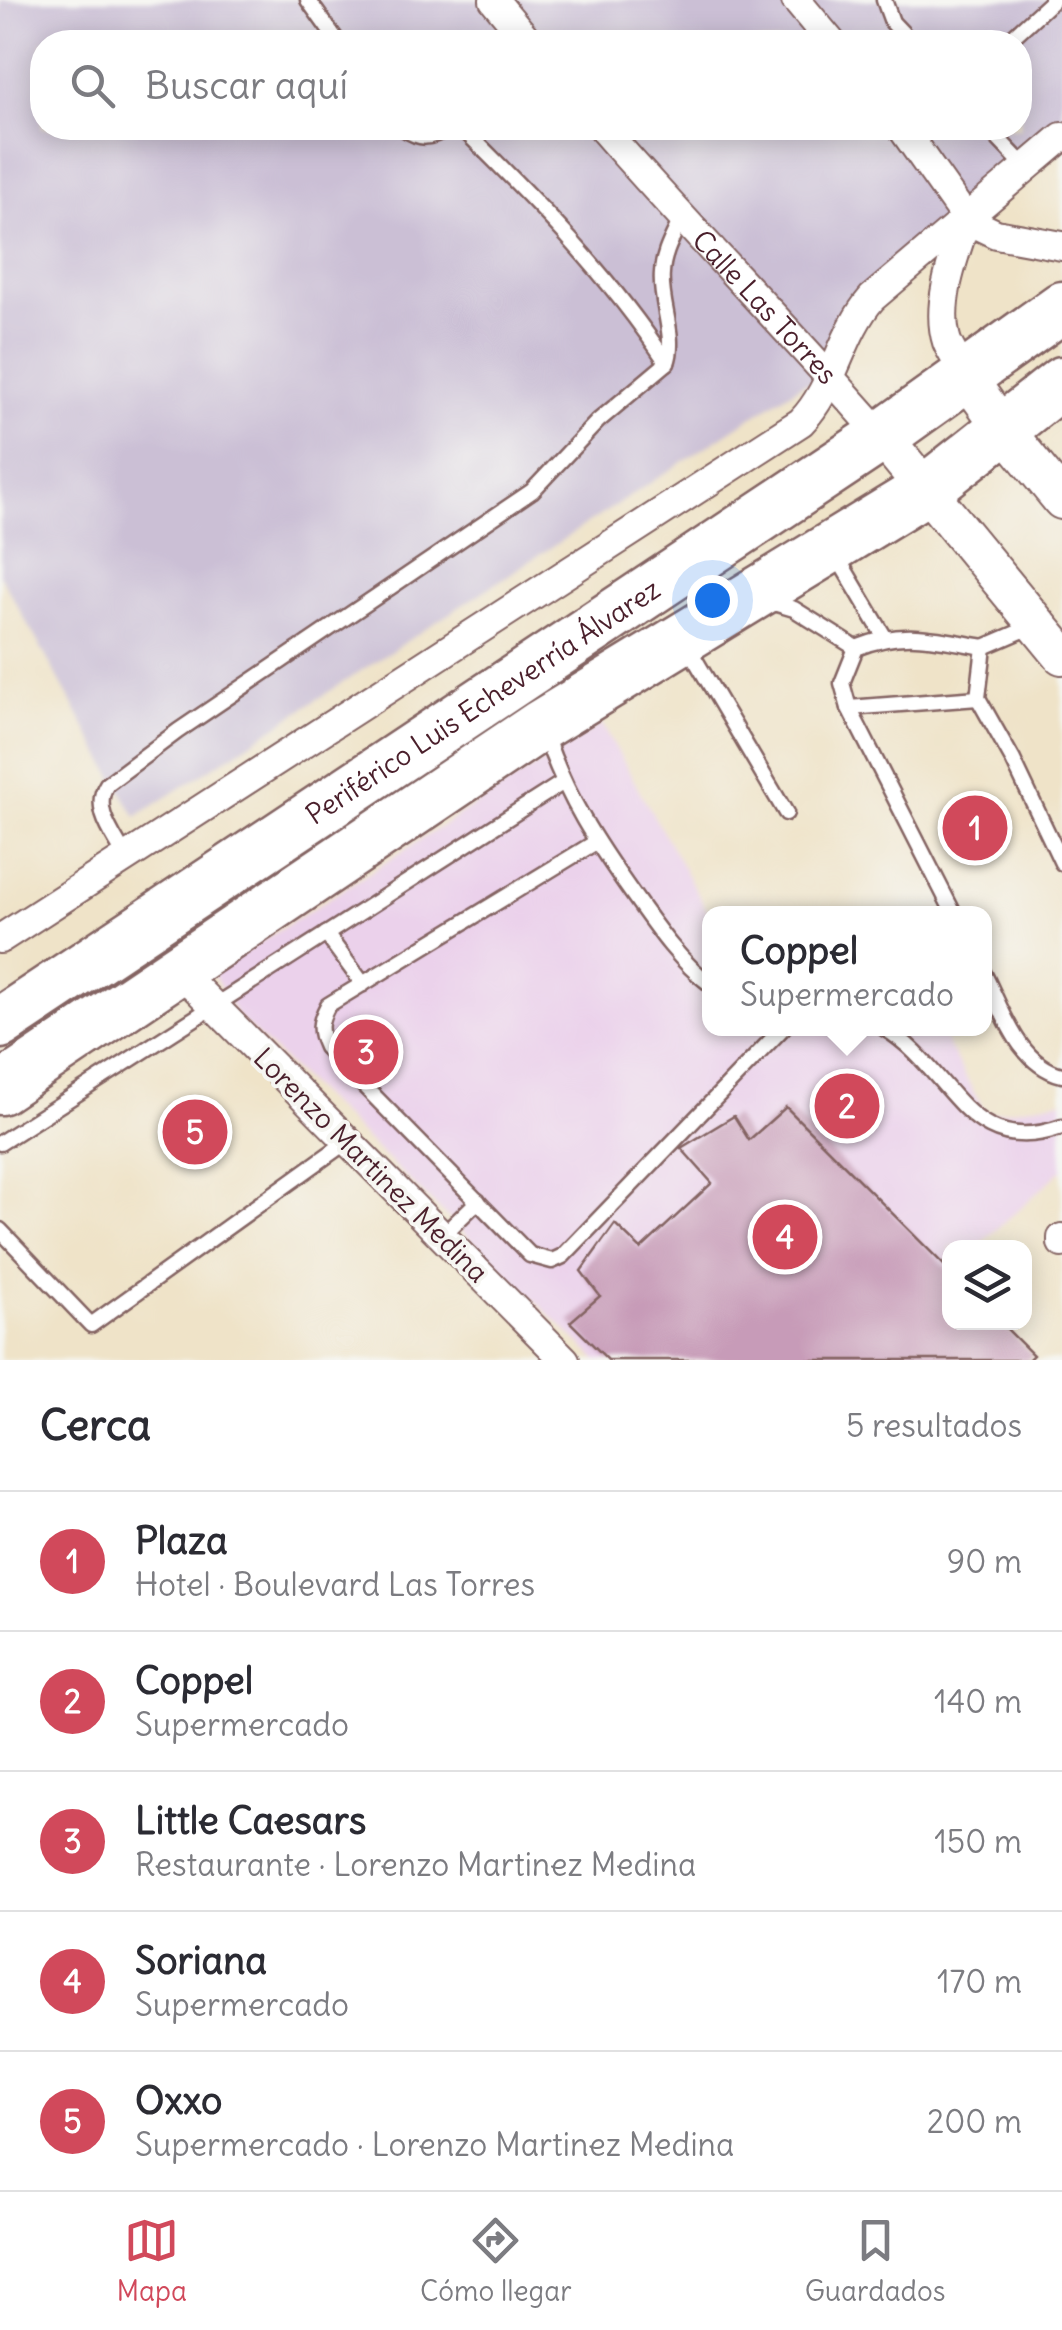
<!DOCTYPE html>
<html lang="es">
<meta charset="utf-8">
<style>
body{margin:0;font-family:Delius,sans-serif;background:#f2f2f3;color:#2b2b33}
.controls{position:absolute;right:30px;bottom:30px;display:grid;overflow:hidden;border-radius:20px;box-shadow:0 5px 25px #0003}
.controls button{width:90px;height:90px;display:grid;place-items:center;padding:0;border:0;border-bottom:2px solid #e1e1e2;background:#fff;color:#2b2b33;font:50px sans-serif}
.you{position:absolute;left:712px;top:600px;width:35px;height:35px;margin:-25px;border:8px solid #fff;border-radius:50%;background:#1a73e8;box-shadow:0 0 0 15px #1a73e833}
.badge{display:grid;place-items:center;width:65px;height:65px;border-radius:50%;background:#d1495b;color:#fff;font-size:32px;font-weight:700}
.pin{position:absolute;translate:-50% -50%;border:5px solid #fff;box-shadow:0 2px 10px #0006}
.popup{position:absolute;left:702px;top:906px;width:290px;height:130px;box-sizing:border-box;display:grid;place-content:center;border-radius:20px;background:#fff;filter:drop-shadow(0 2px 8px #0005);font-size:32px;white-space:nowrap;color:#7c7c81}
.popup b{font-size:38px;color:#2b2b33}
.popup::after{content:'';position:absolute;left:50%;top:100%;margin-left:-20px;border:20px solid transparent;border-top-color:#fff}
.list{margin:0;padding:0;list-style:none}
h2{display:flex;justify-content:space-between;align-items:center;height:130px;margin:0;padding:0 40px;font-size:42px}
h2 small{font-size:32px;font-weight:400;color:#7c7c81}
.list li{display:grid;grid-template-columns:65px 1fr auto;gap:30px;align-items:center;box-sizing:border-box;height:140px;padding:0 40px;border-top:2px solid #e1e1e2}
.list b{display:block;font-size:38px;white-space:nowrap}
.list p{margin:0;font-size:32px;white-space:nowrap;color:#7c7c81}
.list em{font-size:32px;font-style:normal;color:#7c7c81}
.icon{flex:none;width:55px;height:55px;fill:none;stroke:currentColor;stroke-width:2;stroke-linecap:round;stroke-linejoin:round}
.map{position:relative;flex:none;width:1062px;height:1360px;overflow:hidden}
.search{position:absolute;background:#fff;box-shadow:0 5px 25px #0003;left:30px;right:30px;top:30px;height:110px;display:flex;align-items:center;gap:25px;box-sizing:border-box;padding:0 35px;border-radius:40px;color:#7c7c81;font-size:38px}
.sheet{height:830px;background:#fff}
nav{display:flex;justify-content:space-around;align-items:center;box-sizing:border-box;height:140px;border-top:2px solid #e1e1e2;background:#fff;font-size:28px;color:#7c7c81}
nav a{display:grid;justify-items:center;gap:5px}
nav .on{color:#d1495b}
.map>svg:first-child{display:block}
.built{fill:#ebd1eb}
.industrial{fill:#cbbfd5;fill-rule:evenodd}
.building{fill:#c79bb8}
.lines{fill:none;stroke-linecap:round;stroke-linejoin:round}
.lane-casing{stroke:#846462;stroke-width:19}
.street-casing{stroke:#846462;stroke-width:32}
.secondary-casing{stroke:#846462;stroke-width:42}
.highway-casing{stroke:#846462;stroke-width:55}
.lane{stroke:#fff;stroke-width:14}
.street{stroke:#fff;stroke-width:28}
.secondary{stroke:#fff;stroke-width:38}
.highway{stroke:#fff;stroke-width:50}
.labels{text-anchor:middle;stroke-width:8;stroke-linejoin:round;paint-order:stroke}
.street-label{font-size:28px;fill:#4a1f2b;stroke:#f6f6f2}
</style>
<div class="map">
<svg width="1062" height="1360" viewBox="0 0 1062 1360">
<rect width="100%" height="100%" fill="#f6f6f2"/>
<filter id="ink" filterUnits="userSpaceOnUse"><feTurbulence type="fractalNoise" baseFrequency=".01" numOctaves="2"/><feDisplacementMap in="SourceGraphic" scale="20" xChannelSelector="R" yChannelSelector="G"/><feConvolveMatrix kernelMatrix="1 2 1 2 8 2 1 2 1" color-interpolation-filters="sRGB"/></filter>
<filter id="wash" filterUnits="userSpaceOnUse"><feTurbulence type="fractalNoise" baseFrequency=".0048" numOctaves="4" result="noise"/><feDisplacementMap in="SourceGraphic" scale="40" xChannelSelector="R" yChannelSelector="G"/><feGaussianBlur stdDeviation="2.25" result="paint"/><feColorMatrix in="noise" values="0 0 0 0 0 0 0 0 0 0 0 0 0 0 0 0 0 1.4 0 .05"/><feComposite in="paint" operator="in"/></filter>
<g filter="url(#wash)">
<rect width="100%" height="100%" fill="#efe3c8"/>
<polygon class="built" points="602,724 709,914 710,1028 939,1029 986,1114 1062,1100 1062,1170 977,1247 950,1248 950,1322 999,1323 1033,1355 1028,1360 597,1360 238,1017 212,973"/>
<path class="industrial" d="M 0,0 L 1062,0 L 1062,148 L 866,309 L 834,382 L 804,383 L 136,817 L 0,575 ZM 42,42 L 1020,42 L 1020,128 L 42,128 Z"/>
<g id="blocks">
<polygon class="building" points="786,1107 950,1271 950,1322 1000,1322 1033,1355 1028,1360 608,1360 570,1322 600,1296 581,1271 615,1224 641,1249 712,1183 681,1148 734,1116 749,1140"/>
</g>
</g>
<g filter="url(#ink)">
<use href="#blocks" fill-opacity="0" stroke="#846462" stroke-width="2.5"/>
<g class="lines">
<defs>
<g id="lane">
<polyline points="308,0 338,42"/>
<polyline points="884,0 892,22 911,42"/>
<polyline points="1007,42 1053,0"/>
<path d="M 403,128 C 420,140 431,139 447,128"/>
<path d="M 462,128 C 537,202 609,275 667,363"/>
<polyline points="988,128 1026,168"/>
<polyline points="836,555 884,636"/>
<polyline points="767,601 794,609 856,648"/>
<polyline points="1033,626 984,647 978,698 1013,760 1062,863"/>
<polyline points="686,644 786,813"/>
<polyline points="849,708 978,698"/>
<path d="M 545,735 C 568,800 595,841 634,896 C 656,927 679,961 710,984"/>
<path d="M 596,842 L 328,1005 C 319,1022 318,1030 326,1047 L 530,1255 L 552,1261 L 563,1256 L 783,1028"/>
<path d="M 126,858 C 114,835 91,809 107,784 L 178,731 L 532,491 L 598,421 L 667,363 C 677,337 659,301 662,273 C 663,253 673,237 681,219"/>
<path d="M 954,914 L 849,708 L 842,683 L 856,648 C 904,628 935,639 984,647"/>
<polyline points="326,934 363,984"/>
<path d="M 984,974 C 1003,1011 1018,1064 1062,1075"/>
<path d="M 884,1028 C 953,1069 966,1161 1062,1127"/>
<polyline points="0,1143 562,783"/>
<polyline points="0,1230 91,1325 346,1142"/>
<polyline points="442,1236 478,1201"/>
</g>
<g id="street">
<polyline points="494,0 529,42"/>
<polyline points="796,0 831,42"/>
<path id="s1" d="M 602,128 C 693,233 791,331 882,436"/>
<polyline points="902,128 967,220 996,234 1062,246"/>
<path d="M 966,221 C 954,256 935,305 947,342 C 952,354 961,366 967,378"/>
<path d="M 0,939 L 801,422 C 835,387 840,335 872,298 L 1062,137"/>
<polyline points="178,970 565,1360"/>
<polyline points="1062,1238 1062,1243"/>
</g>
<g id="secondary">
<polyline points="967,378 1003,428 1062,500"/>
<polyline points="882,436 1062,655"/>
</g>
<g id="highway">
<path id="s2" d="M 0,1023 L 882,436 L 1062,307"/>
<polyline points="0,1089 541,725 928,488 1062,382"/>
</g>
</defs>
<use href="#lane" class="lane-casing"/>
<use href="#street" class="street-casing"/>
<use href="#secondary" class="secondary-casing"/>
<use href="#highway" class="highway-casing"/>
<use href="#lane" class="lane"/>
<use href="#street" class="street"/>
<use href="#secondary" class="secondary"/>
<use href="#highway" class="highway"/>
</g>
</g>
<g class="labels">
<g class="street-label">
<text dy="10" stroke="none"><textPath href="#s1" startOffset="242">Calle Las Torres</textPath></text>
<text dy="10" stroke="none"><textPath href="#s2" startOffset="580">Periférico Luis Echeverría Álvarez</textPath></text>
<text transform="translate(371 1165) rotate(45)" y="10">Lorenzo Martinez Medina</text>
</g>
</g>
</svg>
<div class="controls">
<button><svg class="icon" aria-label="layers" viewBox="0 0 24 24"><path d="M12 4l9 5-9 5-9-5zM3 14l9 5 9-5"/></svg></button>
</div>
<div class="you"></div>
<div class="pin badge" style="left:975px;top:828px">1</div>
<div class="pin badge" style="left:847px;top:1106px">2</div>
<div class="popup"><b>Coppel</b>Supermercado</div>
<div class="pin badge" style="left:366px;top:1052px">3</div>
<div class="pin badge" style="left:785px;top:1237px">4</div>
<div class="pin badge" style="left:195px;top:1132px">5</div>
<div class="search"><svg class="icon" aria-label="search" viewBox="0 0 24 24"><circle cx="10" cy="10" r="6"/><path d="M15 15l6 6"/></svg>Buscar aquí</div>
</div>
<section class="sheet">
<h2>Cerca<small>5 resultados</small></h2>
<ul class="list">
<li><span class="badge">1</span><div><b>Plaza</b><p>Hotel · Boulevard Las Torres</p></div><em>90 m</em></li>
<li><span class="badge">2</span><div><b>Coppel</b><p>Supermercado</p></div><em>140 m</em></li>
<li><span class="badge">3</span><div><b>Little Caesars</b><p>Restaurante · Lorenzo Martinez Medina</p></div><em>150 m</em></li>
<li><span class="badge">4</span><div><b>Soriana</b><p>Supermercado</p></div><em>170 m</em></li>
<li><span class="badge">5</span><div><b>Oxxo</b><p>Supermercado · Lorenzo Martinez Medina</p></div><em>200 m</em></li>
</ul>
</section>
<nav>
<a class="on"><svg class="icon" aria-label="map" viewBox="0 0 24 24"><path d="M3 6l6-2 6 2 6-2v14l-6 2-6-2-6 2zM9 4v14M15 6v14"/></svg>Mapa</a>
<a><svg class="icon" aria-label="directions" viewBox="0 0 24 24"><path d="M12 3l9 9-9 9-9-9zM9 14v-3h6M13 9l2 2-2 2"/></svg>Cómo llegar</a>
<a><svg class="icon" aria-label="saved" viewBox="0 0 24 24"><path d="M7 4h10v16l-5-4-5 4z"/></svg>Guardados</a>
</nav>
